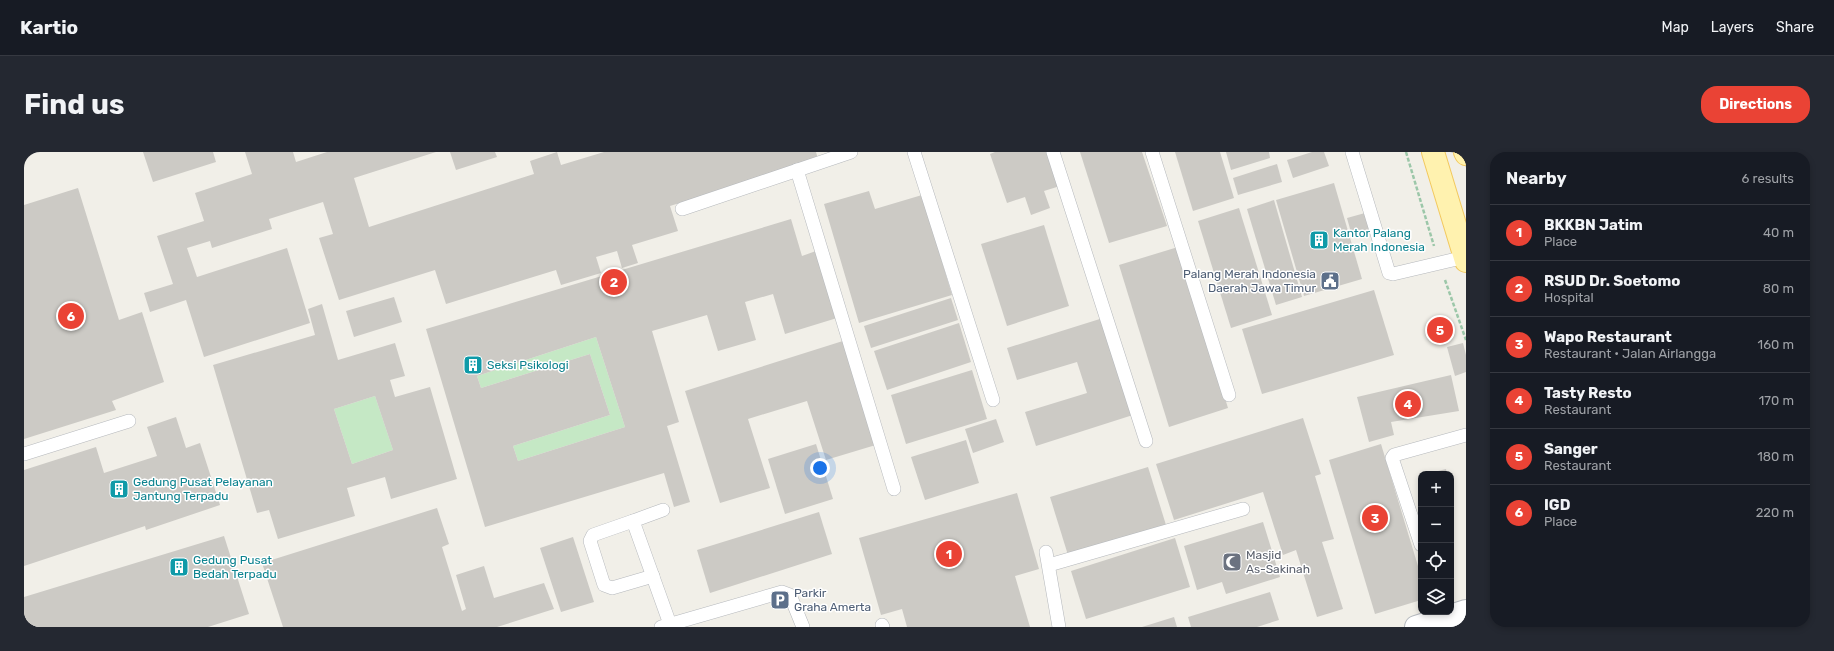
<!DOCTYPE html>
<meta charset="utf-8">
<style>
body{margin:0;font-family:Rubik,sans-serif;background:#242831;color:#f1f3f6}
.controls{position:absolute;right:12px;bottom:12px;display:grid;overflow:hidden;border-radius:8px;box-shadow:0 2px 6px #0003}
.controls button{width:36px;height:36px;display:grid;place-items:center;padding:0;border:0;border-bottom:1px solid #363941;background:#171b24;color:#f1f3f6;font:20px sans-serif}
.you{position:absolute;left:796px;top:316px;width:14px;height:14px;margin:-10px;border:3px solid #fff;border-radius:50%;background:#1a73e8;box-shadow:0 0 0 6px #1a73e833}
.badge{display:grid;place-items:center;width:26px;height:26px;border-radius:50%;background:#ea4335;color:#fff;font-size:13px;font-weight:700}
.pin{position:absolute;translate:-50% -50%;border:2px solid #fff;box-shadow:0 1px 4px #0006}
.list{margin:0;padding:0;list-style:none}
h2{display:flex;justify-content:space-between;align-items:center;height:52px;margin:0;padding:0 16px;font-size:17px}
h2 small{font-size:13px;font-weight:400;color:#9ea1a6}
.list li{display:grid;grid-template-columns:26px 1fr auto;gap:12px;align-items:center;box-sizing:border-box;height:56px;padding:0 16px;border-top:1px solid #363941}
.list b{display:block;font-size:15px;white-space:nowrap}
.list p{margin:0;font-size:13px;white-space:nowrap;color:#9ea1a6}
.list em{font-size:13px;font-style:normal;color:#9ea1a6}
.icon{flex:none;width:22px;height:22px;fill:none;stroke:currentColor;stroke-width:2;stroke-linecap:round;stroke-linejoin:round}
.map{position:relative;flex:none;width:1442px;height:475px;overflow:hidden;border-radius:16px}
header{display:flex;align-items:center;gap:24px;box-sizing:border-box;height:56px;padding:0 20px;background:#171b24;border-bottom:1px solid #363941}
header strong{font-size:19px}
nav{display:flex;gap:22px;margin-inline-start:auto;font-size:14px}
.intro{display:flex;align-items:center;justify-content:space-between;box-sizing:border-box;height:96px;padding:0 24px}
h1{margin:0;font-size:28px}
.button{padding:10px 18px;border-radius:16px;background:#ea4335;color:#fff;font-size:14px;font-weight:700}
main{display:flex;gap:24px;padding:0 24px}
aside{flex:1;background:#171b24;border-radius:16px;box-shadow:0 2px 6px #0003}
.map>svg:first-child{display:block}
.green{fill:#c5e8c5}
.building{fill:#cccac5;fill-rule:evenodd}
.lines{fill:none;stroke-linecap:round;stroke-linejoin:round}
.lane-casing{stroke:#b5b8bc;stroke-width:14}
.secondary-casing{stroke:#b6babf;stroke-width:24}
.primary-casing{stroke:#f2c960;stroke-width:24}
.path{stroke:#9cc7a9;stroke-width:2.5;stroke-dasharray:4 2;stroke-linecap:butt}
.lane{stroke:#fff;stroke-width:13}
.secondary{stroke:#fff;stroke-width:22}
.primary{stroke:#fff2af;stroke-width:22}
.labels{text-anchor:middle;stroke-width:3;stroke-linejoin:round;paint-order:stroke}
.culture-label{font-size:12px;fill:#0d838f;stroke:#fff;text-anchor:start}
.service-label{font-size:12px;fill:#4e5e75;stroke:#fff;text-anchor:end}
.worship-label{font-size:12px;fill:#5b616d;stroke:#fff;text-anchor:start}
</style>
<header>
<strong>Kartio</strong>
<nav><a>Map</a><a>Layers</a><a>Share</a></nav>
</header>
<div class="intro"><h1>Find us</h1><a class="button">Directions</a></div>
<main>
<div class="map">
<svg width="1442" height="475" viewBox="0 0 1442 475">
<rect width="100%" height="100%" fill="#f1efe8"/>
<g class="green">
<polygon points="572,185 601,275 494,309 489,294 586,263 566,202 457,236 453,224"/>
<polygon points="351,244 369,298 328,312 310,257"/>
</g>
<g class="building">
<polygon points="119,0 189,0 192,10 129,30"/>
<polygon points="221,0 269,0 272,10 303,0 412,0 330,26 345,75 510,22 506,9 533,0 537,13 580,0 792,0 794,7 646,54 654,79 608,93 614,111 598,116 593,99 572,105 577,121 537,133 532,118 422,152 411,118 315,148 295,86 309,82 299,50 245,67 248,77 188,96 186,89 163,96 173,125 263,96 286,171 180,205 162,148 126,160 120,141 149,132 133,84 180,69 171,41 228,22"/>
<polygon points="426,0 471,0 473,5 432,18"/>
<polygon points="971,0 1024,0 1036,34 1020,39 1026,56 1007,63 1001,45 983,51 966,2"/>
<polygon points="1056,0 1118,0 1143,74 1085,91"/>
<polygon points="1151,0 1196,0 1210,46 1169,59"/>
<polygon points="1202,0 1245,0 1246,6 1207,18"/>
<polygon points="1288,0 1300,0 1305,14 1269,26 1263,8"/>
<polygon points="1253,12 1258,30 1214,43 1209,26"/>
<polygon points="1310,31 1338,127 1280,144 1252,48"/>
<polygon points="54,36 95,168 118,160 140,230 88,249 92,258 0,287 0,53"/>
<polygon points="845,39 851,57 898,43 928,143 835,171 800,52"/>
<polygon points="1250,48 1278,145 1252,153 1223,57"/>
<polygon points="1215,56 1248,163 1207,176 1174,69"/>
<polygon points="1341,61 1346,79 1328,84 1323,66"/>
<path d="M 767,67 L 778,104 L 792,99 L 813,166 L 761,182 L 749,142 L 721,150 L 732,188 L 694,199 L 683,163 L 628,179 L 655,270 L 643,274 L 666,350 L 650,355 L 640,321 L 461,375 L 402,177 ZM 572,185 L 601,275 L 494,309 L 489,294 L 586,263 L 566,202 L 457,236 L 453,224 Z"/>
<polygon points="1020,73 1045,154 983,174 957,92"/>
<polygon points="1154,95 1204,256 1145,275 1095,113"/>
<polygon points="1350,138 1370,203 1238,242 1218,177"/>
<polygon points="370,145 378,170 330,185 322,159"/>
<polygon points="927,146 934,168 847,196 840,174"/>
<path d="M 298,152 L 314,208 L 371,191 L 381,224 L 366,228 L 371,245 L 406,235 L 433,327 L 367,347 L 361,325 L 323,336 L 331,364 L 254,387 L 245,358 L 233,361 L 189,213 L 291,183 L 284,157 ZM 351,244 L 369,298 L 328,312 L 310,257 Z"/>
<polygon points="1079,166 1112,262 1012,294 1001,260 1063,241 1053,210 993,228 983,196"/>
<polygon points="935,171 947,210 863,238 850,199"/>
<polygon points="822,188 855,292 802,308 783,249 724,267 746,336 696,351 661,239"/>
<polygon points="1439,191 1442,203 1442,220 1431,224 1423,195"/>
<polygon points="948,218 963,267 882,292 867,243"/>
<polygon points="1427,223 1435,259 1367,270 1370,283 1345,290 1333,245"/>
<polygon points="152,265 162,296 176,291 196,353 122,378 121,374 0,414 0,318 72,295 80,321 133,304 123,275"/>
<polygon points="1279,266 1297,322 1291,324 1310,387 1298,390 1319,457 1293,465 1272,398 1259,403 1239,340 1150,368 1132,312"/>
<polygon points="972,267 980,290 949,301 941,277"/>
<polygon points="942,288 955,331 901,348 887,305"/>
<polygon points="792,292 809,347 761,362 744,307"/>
<polygon points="1357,292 1397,424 1397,448 1351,462 1305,308"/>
<polygon points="1124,315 1142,373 1044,403 1026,345"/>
<polygon points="1422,317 1423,322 1411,322 1410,320"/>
<polygon points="993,341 1015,417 991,424 1006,475 883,475 878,457 857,463 835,386"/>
<polygon points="413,356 425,392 418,395 438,459 442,457 432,423 460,414 470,446 520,431 530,457 473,475 259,475 238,411"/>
<polygon points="795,360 808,402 686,441 673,398"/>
<polygon points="1239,370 1256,425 1202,442 1198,430 1173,438 1160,394"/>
<polygon points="200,384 225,462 184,475 0,475 0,445"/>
<polygon points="549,385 570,450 537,460 516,396"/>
<polygon points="1151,386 1166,435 1062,467 1047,419"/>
<polygon points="1246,440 1255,468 1233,475 1167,475 1164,465"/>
<polygon points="1150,465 1153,475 1118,475"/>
</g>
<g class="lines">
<defs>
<g id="lane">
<polyline points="890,0 969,248"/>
<polyline points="1029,0 1122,289"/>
<polyline points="1128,0 1205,243"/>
<polyline points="1328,0 1365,121 1369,122 1441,105"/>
<polyline points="773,18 870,337"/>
<polyline points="658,57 827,0"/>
<polyline points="0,302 105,269"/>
<polyline points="639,358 609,369 647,475"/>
<polyline points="609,369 569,383 566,389 580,433 588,436 629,424"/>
<polyline points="1397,393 1368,306 1370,303 1442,283"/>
<polyline points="1022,400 1035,475"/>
<polyline points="1025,413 1219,357"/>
<polyline points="858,473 859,475"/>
<polyline points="637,475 758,440 766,443 779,475"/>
</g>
<polyline id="secondary" points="1392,475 1442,459"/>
<g id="primary">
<polyline points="1409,0 1442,109"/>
<polyline points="1441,0 1442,2"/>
</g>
</defs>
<use href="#lane" class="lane-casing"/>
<use href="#secondary" class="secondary-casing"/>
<use href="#primary" class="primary-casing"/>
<g class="path">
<polyline points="1382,0 1410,94"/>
<polyline points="1421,128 1442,188"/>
</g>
<use href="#lane" class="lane"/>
<use href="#secondary" class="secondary"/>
<use href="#primary" class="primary"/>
</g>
<defs>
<symbol id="building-square" viewBox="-11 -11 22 22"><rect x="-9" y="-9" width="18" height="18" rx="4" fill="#0f9aa8" stroke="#fff"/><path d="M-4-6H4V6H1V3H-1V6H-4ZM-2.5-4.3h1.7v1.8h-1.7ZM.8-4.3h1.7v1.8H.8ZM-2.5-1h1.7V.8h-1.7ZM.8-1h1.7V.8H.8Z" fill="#fff"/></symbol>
<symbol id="civic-square" viewBox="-11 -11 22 22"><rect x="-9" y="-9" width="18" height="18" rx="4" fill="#5c6f8a" stroke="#fff"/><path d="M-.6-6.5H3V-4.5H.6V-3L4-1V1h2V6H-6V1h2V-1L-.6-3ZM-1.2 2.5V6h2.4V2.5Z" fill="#fff"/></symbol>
<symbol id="mosque-square" viewBox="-11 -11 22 22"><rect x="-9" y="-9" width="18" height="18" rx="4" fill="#6b7280" stroke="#fff"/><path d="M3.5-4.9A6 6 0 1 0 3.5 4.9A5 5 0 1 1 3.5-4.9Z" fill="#fff"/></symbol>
<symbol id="parking-square" viewBox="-11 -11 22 22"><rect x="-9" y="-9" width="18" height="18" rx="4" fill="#5c6f8a" stroke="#fff"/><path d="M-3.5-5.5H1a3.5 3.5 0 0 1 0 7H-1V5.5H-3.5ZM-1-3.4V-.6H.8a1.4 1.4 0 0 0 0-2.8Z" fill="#fff"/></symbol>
</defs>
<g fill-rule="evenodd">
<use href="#building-square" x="1284" y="77" width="22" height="22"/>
<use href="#civic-square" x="1295" y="118" width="22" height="22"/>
<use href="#building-square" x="438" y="202" width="22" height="22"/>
<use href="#building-square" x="84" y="326" width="22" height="22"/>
<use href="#mosque-square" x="1197" y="399" width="22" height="22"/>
<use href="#building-square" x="144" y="404" width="22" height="22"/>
<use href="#parking-square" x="745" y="437" width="22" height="22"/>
</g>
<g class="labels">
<g class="culture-label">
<text x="1309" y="85">Kantor Palang<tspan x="1309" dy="14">Merah Indonesia</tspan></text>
<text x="463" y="217">Seksi Psikologi</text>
<text x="109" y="334">Gedung Pusat Pelayanan<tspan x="109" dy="14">Jantung Terpadu</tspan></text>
<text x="169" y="412">Gedung Pusat<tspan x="169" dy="14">Bedah Terpadu</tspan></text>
</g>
<g class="service-label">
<text x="1292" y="126">Palang Merah Indonesia<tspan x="1292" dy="14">Daerah Jawa Timur</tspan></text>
<text x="770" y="445" text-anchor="start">Parkir<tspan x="770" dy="14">Graha Amerta</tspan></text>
</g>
<g class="worship-label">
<text x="1222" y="407">Masjid<tspan x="1222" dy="14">As-Sakinah</tspan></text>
</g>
</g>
</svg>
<div class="controls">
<button>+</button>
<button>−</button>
<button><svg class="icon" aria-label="locate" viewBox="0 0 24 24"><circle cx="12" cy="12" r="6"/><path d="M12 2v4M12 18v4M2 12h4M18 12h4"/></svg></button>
<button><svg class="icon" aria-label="layers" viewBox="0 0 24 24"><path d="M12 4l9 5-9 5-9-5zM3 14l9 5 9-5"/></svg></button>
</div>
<div class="you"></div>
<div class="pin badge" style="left:925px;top:402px">1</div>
<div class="pin badge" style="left:590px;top:130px">2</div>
<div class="pin badge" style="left:1351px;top:366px">3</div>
<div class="pin badge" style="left:1384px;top:252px">4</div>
<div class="pin badge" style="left:1416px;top:178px">5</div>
<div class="pin badge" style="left:47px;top:164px">6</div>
</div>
<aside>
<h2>Nearby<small>6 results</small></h2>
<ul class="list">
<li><span class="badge">1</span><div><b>BKKBN Jatim</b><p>Place</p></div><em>40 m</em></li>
<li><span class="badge">2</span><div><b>RSUD Dr. Soetomo</b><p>Hospital</p></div><em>80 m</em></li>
<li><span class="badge">3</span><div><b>Wapo Restaurant</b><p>Restaurant · Jalan Airlangga</p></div><em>160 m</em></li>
<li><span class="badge">4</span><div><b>Tasty Resto</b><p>Restaurant</p></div><em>170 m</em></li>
<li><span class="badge">5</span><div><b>Sanger</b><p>Restaurant</p></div><em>180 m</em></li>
<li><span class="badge">6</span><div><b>IGD</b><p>Place</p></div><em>220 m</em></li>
</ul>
</aside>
</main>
